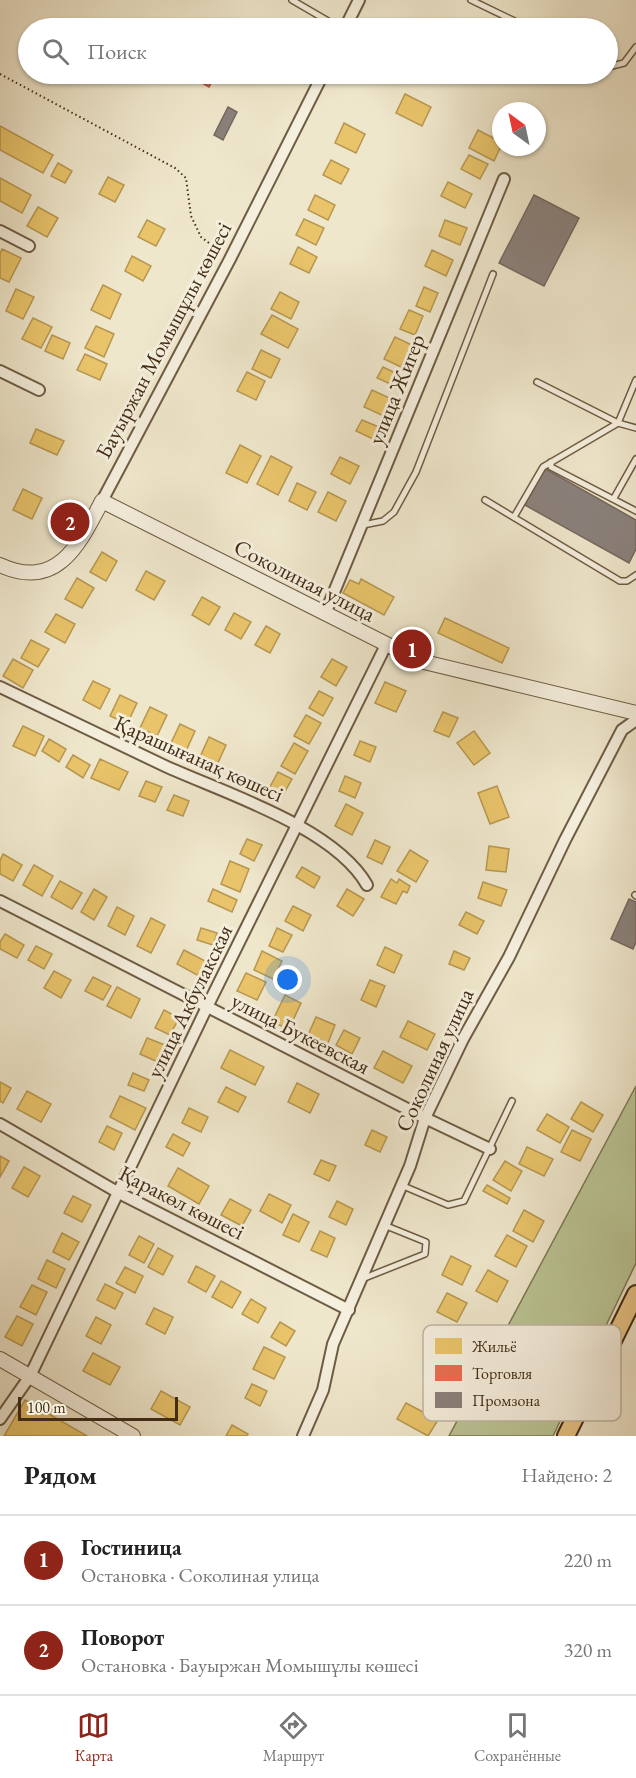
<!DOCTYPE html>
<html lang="ru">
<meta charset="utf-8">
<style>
body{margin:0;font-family:"EB Garamond",serif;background:#f2f2f2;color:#222}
.compass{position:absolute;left:492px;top:102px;width:54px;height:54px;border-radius:50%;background:#fff;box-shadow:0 2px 4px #0004;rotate:327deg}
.scale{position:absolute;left:18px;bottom:15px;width:160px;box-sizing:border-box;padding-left:6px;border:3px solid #432d15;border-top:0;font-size:16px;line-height:21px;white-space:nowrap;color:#432d15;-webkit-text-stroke:4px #f5efde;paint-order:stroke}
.you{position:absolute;left:288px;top:980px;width:21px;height:21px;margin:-15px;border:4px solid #fff;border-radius:50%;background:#1a73e8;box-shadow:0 0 0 9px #1a73e833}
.badge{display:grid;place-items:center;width:39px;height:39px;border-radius:50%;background:#8f2418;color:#fff;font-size:20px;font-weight:700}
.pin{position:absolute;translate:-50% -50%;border:3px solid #fff;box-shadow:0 2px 6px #0006}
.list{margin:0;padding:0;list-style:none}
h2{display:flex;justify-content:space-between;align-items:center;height:78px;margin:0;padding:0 24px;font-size:26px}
h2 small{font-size:20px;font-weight:400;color:#767676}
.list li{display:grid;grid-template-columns:39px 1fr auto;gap:18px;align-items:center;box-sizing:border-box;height:90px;padding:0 24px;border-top:2px solid #e0e0e0}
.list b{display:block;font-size:22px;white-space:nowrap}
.list p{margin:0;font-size:20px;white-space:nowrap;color:#767676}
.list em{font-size:20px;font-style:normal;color:#767676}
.icon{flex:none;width:33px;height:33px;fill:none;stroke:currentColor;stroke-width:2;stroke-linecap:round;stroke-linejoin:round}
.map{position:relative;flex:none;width:636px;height:1436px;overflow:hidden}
.search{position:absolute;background:#fff;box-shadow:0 2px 4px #0004;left:18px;right:18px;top:18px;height:66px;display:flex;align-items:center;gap:15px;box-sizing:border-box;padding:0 21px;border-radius:33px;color:#767676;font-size:22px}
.sheet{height:258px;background:#fff}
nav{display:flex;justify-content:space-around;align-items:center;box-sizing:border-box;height:84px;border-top:2px solid #e0e0e0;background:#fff;font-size:16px;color:#767676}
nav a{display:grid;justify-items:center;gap:3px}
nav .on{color:#8f2418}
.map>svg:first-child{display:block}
.green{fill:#bbc596;stroke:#7f7956;stroke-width:1.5}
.homes{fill:#e9c46a;stroke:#b79750;stroke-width:1.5}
.shops{fill:#e76f51;stroke:#b65b3f;stroke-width:1.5}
.industry{fill:#8a817c;stroke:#75685d;stroke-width:1.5}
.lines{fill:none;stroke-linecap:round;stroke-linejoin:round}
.service-casing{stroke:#6e5c43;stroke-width:8}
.minor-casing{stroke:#6e5c43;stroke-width:14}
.tertiary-casing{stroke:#6e5c43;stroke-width:16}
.primary-casing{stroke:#432d15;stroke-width:20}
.path{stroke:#432d15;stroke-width:2;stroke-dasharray:1.5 3;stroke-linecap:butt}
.service{stroke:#f5efde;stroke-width:5}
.minor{stroke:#f5efde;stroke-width:10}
.tertiary{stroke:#f5efde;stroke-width:14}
.primary{stroke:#e8c486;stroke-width:16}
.labels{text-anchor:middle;stroke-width:6;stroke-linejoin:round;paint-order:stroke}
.street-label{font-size:22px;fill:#432d15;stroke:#f5efde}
.key{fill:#f5efde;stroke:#c0b5a2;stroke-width:1.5}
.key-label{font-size:16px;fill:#432d15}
</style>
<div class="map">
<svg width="636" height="1436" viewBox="0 0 636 1436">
<rect width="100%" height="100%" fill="#efe7cc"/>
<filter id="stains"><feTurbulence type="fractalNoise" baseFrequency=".00333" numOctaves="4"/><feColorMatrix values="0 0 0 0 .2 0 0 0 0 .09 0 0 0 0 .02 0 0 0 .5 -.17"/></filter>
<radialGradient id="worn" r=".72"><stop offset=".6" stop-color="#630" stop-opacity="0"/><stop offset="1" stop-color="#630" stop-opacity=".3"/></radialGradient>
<polygon class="green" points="636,1086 636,1263 553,1436 449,1436"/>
<g class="homes">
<polygon points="405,94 431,107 422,126 396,113"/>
<polygon points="344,123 365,134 356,153 335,143"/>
<polygon points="0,126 53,155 43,173 0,150"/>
<polygon points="478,130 501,142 501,146 494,161 469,148"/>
<polygon points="469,155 488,164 480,179 461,169"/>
<polygon points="331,160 349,169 341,184 323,175"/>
<polygon points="58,163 72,171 65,183 51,176"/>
<polygon points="108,177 124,185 115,202 99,194"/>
<polygon points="0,178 31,195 22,213 0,201"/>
<polygon points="448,182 472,194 465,208 441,196"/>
<polygon points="315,195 335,205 328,220 308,210"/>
<polygon points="38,207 58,218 47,237 27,226"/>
<polygon points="304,219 324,228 316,245 296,235"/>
<polygon points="147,220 165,229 156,246 138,237"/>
<polygon points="445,220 467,228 460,245 439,236"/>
<polygon points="298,247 317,257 309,273 290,264"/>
<polygon points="2,249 21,258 9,282 0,278 0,254"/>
<polygon points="432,250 453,260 446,276 425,266"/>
<polygon points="132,256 151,266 143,281 125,271"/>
<polygon points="103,285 121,294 110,319 91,310"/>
<polygon points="424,287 438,293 430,312 416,306"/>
<polygon points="16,289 34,297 23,319 6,311"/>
<polygon points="280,292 299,302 291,319 271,309"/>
<polygon points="409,310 423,316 415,335 400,329"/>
<polygon points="272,315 298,329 288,348 261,334"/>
<polygon points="33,318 52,327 41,348 22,339"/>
<polygon points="96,326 114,334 104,357 85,348"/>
<polygon points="52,335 70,343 63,359 45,351"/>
<polygon points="395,337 412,345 401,367 384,359"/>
<polygon points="261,350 280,359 271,378 252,369"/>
<polygon points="85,354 107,364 100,380 77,370"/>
<polygon points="383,367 402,376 397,387 377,378"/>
<polygon points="247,372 265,381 256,400 237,391"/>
<polygon points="372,390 396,401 388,418 364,407"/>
<polygon points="362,420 381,428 375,440 356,431"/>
<polygon points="36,429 64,441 57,455 30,443"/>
<polygon points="240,445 261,456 247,483 226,473"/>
<polygon points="271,456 292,467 278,495 257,484"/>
<polygon points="340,457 359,466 350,484 331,474"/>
<polygon points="297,483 316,492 307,510 289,501"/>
<polygon points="23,489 42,498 32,519 13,510"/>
<polygon points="328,492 346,501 336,521 318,512"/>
<polygon points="102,552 117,561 106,581 90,572"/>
<polygon points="146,571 165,581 154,600 136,590"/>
<polygon points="77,578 94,588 82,608 65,599"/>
<polygon points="361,579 394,597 384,615 343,593 350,580 359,584"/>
<polygon points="202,597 220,607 209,625 192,615"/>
<polygon points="234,613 251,622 241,639 225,630"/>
<polygon points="56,614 75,624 65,643 45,632"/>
<polygon points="445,618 509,648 502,663 438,633"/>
<polygon points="266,626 280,634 270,653 255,645"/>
<polygon points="31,640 49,649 38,667 21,658"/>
<polygon points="13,659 33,670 23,688 3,676"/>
<polygon points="332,659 347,667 336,686 321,677"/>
<polygon points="93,681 110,689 100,709 83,700"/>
<polygon points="385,682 406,691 396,712 375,703"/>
<polygon points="319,691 333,698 323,716 309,708"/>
<polygon points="120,695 137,703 127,724 110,716"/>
<polygon points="150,707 167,715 157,736 140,728"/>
<polygon points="443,712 458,718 449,737 434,731"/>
<polygon points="306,715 321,723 309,744 294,736"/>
<polygon points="180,724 195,731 186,751 171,743"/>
<polygon points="23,726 44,736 35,756 13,746"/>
<polygon points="474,731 490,753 474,765 457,743"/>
<polygon points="209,737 226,745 217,765 200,757"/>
<polygon points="49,739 66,749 59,762 42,751"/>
<polygon points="360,741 376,747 370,762 354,755"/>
<polygon points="294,743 308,751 295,774 281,766"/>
<polygon points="73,755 90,765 83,778 66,767"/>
<polygon points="100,759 128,772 119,790 91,778"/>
<polygon points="278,772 292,779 279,802 266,794"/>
<polygon points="345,776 361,783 355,798 339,791"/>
<polygon points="146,781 162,787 155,802 139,796"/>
<polygon points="497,786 509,817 490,824 478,793"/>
<polygon points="174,795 189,801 183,816 167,810"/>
<polygon points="346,804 363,813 352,835 335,826"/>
<polygon points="247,839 262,845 254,861 240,854"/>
<polygon points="375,840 390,847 382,864 367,857"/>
<polygon points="489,846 509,849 506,872 486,870"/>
<polygon points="410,850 428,861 416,882 397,871"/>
<polygon points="3,854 22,865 13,881 0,874 0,861"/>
<polygon points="230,861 249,869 240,892 221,884"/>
<polygon points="34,865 53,876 42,896 23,885"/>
<polygon points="302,867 320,877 314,888 296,877"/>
<polygon points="391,879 397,883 399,879 410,886 407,893 403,891 396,904 381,897"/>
<polygon points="60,881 82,893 72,909 51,897"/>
<polygon points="483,882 507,890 501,906 478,898"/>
<polygon points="94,889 107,897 94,920 81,912"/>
<polygon points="213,889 237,900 232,912 208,901"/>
<polygon points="347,889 364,899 353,916 337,906"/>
<polygon points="293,906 311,915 303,931 285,921"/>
<polygon points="117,907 134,916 125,935 108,926"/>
<polygon points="466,912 484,921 477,934 459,925"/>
<polygon points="151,918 165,925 151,953 137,946"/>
<polygon points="201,928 217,933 213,945 197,940"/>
<polygon points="277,928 292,935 283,952 269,946"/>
<polygon points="5,934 24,945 17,958 0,949 0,942"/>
<polygon points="36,946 52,954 44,969 28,960"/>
<polygon points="385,947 402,955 394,973 377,965"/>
<polygon points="184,950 207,962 199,976 177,964"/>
<polygon points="262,951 282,961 273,979 254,970"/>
<polygon points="454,951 470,958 464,970 449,964"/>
<polygon points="54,971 71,980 61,998 44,988"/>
<polygon points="246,973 266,982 257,1000 237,991"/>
<polygon points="93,977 111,986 103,1000 85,991"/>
<polygon points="370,980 385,986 376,1007 361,1000"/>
<polygon points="117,987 140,999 131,1018 107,1006"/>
<polygon points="285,995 301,1003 289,1029 272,1022"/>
<polygon points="164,1010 179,1018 170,1035 155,1028"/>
<polygon points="316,1017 335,1025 328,1043 308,1035"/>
<polygon points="408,1021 435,1034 427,1050 400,1037"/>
<polygon points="344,1030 360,1038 352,1054 336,1045"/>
<polygon points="147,1038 165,1045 158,1062 140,1054"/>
<polygon points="230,1050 264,1067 255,1085 221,1068"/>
<polygon points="383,1051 412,1066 403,1083 374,1068"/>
<polygon points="133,1073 149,1080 144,1091 128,1085"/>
<polygon points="0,1082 11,1088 3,1103 0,1101"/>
<polygon points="297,1083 319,1094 310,1113 288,1102"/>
<polygon points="226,1087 246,1097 238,1112 218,1102"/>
<polygon points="27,1091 51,1104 41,1122 17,1109"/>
<polygon points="120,1096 146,1108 135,1130 110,1117"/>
<polygon points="581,1102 603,1115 593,1132 571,1119"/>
<polygon points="189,1108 208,1117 201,1132 182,1123"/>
<polygon points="547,1114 569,1127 560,1143 537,1130"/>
<polygon points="107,1126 122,1133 114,1150 99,1142"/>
<polygon points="372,1130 387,1137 380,1152 365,1145"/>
<polygon points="572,1130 591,1139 580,1161 561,1152"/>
<polygon points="173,1134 190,1143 183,1156 166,1147"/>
<polygon points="527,1147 553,1159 544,1176 519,1164"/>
<polygon points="0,1156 9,1161 0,1177"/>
<polygon points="321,1160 336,1166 329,1181 314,1174"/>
<polygon points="505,1161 522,1171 511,1191 493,1180"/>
<polygon points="24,1167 40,1176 28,1197 12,1188"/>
<polygon points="178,1168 209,1186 199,1204 168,1186"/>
<polygon points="487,1185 510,1198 507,1204 483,1191"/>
<polygon points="269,1194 291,1205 282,1223 260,1211"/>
<polygon points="73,1196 91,1205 82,1222 64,1213"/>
<polygon points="230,1199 251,1210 242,1226 221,1215"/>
<polygon points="337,1201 353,1209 346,1225 329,1217"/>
<polygon points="524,1210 544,1221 533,1242 513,1231"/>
<polygon points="293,1214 309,1222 299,1242 283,1235"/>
<polygon points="320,1231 335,1238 327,1257 311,1250"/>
<polygon points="62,1233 79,1242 69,1260 53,1252"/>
<polygon points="507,1235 527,1246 516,1267 495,1256"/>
<polygon points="139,1236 154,1244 144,1263 129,1255"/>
<polygon points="158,1248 173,1256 163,1275 148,1267"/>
<polygon points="451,1256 471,1266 462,1285 442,1275"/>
<polygon points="47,1260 65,1269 56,1288 38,1279"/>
<polygon points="196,1266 215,1276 206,1292 188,1282"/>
<polygon points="125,1267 143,1276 135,1293 116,1283"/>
<polygon points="488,1270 508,1281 497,1302 476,1291"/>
<polygon points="221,1281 241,1292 232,1308 212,1297"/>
<polygon points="105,1284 123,1293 115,1309 97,1300"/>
<polygon points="32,1285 47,1292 36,1315 20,1307"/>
<polygon points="447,1293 467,1303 457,1322 437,1312"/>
<polygon points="251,1299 266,1308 258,1323 242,1314"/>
<polygon points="154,1308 173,1317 165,1334 146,1324"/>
<polygon points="17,1316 33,1324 22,1346 5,1337"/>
<polygon points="96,1317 111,1325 101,1344 86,1336"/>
<polygon points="280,1322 295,1331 286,1346 271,1337"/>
<polygon points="264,1347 285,1357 274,1379 253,1369"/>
<polygon points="93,1353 120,1367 110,1385 83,1371"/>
<polygon points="252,1384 267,1391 260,1406 245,1398"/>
<polygon points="161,1391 190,1407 180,1425 151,1409"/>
<polygon points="25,1400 87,1436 4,1436"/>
<polygon points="406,1403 438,1420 428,1436 397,1419"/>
<polygon points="232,1425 248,1434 247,1436 226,1436"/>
</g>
<polygon class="shops" points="189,74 216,74 209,87 188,75"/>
<g class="industry">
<polygon points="228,107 237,112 223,140 214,135"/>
<polygon points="534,195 579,218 544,286 499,263"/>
<polygon points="544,468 636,520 636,549 629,563 523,504"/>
<polygon points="629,899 636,902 636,942 633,949 611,939"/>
</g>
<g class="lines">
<defs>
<g id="service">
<polyline points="292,0 340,28"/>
<polyline points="471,0 529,28"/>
<polyline points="608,67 624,63 636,47"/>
<polyline points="537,382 618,423 636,428"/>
<polyline points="551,462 551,467 636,511"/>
<polyline points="614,498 636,459"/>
<polyline points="485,500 620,581 627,581 636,575"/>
<polyline points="514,517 543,467 618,423 636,380"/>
<polyline points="363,525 383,521 394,512 416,472 493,274"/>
<polyline points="635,895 636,896"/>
<polyline points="401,1185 448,1205 464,1201 512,1101"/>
<polyline points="362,1279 425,1254 426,1242 384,1225"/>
</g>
<g id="minor">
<polyline points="345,28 359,0"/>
<polyline points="0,231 29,246"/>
<polyline points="0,371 39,390"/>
<polyline points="102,501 230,259 323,74"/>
<polyline points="325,614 504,179"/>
<path d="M 0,687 C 55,713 110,740 165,766 C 224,793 334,827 367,885"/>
<polyline points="0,901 425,1118 490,1149"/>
<polyline points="0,1124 119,1193 349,1310"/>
<polyline points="0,1419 30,1376 207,1007 386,645"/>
<polyline points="303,1436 323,1390 333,1344 410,1166 425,1118 463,1039 509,957 565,840 622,730 636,720"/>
</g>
<g id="tertiary">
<path d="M 0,565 C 57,591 79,545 102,501 L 420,661 L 636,713"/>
<polyline points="0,1359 133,1436"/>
</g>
<polyline id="primary" points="566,1436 636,1294"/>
</defs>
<use href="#service" class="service-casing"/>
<use href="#minor" class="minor-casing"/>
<use href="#tertiary" class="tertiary-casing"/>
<use href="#primary" class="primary-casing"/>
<polyline class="path" points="0,74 175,168 186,178 191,216 201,237 221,252"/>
<use href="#service" class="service"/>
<use href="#minor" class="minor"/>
<use href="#tertiary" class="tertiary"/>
<use href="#primary" class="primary"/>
</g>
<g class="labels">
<g class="street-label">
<text transform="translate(163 340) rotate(-62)" y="8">Бауыржан Момышұлы көшесі</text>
<text transform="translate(396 389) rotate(-68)" y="8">улица Жигер</text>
<text transform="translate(305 580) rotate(27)" y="8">Соколиная улица</text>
<text transform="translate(199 758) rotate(24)" y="8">Қарашығанақ көшесі</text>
<text transform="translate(189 1001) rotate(-64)" y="8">улица Акбулакская</text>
<text transform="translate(301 1033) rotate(27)" y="8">улица Букеевская</text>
<text transform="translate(434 1060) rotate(-65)" y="8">Соколиная улица</text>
<text transform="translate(182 1202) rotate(27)" y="8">Қаракөл көшесі</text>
</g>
</g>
<rect x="423" y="1325" width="198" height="96" rx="9" class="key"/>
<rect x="435" y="1338" width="27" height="16" fill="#e9c46a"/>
<rect x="435" y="1365" width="27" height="16" fill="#e76f51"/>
<rect x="435" y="1392" width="27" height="16" fill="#8a817c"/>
<g class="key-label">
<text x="472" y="1352">Жильё</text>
<text x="472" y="1379">Торговля</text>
<text x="472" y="1406">Промзона</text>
</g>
<rect width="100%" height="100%" filter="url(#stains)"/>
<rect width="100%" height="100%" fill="url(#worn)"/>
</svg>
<svg class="compass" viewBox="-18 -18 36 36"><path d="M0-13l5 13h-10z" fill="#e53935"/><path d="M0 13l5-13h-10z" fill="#767676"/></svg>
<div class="scale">100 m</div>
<div class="you"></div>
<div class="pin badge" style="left:412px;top:649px">1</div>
<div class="pin badge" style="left:70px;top:522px">2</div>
<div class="search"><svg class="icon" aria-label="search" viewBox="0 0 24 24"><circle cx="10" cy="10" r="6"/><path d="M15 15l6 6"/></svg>Поиск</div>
</div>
<section class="sheet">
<h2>Рядом<small>Найдено: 2</small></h2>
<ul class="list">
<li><span class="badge">1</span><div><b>Гостиница</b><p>Остановка · Соколиная улица</p></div><em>220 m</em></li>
<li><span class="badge">2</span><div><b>Поворот</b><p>Остановка · Бауыржан Момышұлы көшесі</p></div><em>320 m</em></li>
</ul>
</section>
<nav>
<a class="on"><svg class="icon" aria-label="map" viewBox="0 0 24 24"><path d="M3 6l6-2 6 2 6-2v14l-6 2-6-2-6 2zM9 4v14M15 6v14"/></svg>Карта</a>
<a><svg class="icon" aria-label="directions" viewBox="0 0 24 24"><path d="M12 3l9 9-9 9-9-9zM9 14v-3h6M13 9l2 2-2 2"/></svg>Маршрут</a>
<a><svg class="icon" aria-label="saved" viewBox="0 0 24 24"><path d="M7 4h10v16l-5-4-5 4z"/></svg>Сохранённые</a>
</nav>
